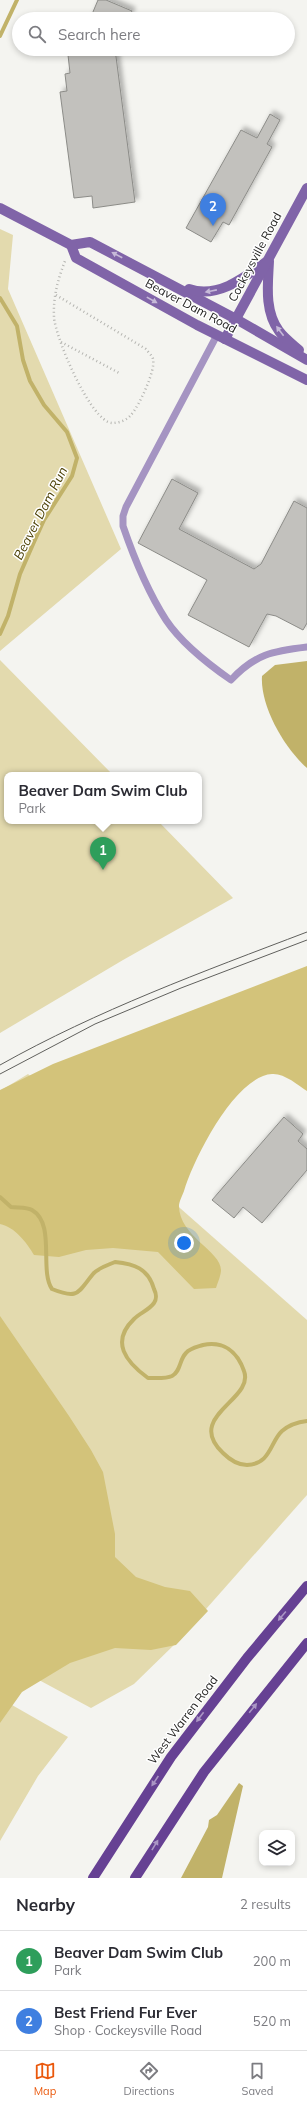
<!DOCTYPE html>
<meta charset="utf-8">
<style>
body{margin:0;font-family:Mulish,sans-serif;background:#f7f7f7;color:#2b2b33}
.controls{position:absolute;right:12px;bottom:12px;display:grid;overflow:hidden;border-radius:8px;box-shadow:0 2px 6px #0003}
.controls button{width:36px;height:36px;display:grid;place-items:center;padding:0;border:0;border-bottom:1px solid #e1e1e2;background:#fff;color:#2b2b33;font:20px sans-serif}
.you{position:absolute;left:184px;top:1243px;width:14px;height:14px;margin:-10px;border:3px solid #fff;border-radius:50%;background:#1a73e8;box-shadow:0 0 0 6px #1a73e833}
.badge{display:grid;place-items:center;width:26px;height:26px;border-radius:50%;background:#ea580c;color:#fff;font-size:13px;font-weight:700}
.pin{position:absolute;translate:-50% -33px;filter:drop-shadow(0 1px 2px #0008)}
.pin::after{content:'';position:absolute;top:21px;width:14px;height:12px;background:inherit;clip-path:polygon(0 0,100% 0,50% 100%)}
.popup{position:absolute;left:4px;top:772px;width:198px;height:52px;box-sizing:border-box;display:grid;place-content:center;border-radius:8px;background:#fff;filter:drop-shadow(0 1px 3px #0005);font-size:13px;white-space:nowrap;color:#7c7c81}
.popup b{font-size:15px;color:#2b2b33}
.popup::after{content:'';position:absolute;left:50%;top:100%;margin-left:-8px;border:8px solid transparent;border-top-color:#fff}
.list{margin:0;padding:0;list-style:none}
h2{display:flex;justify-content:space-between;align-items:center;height:52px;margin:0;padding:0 16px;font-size:17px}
h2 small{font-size:13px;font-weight:400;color:#7c7c81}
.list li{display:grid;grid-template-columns:26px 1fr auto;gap:12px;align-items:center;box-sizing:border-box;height:60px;padding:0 16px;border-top:1px solid #e1e1e2}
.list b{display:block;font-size:15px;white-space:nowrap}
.list p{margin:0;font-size:13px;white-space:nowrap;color:#7c7c81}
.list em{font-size:13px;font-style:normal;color:#7c7c81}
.icon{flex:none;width:22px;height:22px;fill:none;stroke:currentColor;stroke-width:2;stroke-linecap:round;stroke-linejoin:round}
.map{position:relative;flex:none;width:307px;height:1878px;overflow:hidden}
.search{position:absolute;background:#fff;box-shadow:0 2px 6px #0003;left:12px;right:12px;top:12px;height:44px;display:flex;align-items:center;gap:10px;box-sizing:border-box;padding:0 14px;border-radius:22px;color:#7c7c81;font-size:15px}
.sheet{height:172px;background:#fff}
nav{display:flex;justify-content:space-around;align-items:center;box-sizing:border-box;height:56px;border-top:1px solid #e1e1e2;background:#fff;font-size:11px;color:#7c7c81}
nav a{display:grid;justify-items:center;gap:2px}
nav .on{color:#ea580c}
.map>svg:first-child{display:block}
.green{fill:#e3daae}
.forest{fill:#d3c37a}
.water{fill:#c1b269}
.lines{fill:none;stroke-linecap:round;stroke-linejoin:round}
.stream{stroke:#c1b269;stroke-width:4}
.building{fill:#c2c1bd;stroke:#8c8c88;filter:url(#shadow)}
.path{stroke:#b5b5b1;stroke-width:2.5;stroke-dasharray:1 3;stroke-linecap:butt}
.lane{stroke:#a594c2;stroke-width:7}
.secondary{stroke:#8064a8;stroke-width:10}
.primary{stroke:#664193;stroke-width:10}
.tram{stroke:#60605d;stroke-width:1}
.oneway{fill:#c6b9d8}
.oneway2{fill:#ab96c4}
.labels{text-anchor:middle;stroke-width:3;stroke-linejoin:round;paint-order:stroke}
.street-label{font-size:12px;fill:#252523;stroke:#fff}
.water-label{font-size:13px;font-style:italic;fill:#4b4003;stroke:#fff}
</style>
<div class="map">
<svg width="307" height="1878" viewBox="0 0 307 1878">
<defs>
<filter id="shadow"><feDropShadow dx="3.5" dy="-3.5" stdDeviation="2" flood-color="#0004"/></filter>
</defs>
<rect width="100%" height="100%" fill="#f4f4f0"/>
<g class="green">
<polygon points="0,229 13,235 8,289 121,549 0,651"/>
<polygon points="0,660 113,775 7,775 7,821 158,821 233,898 123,960 0,1033"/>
<polygon points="28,1074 307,1320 307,1495 176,1643 134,1684 91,1708 0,1659 0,1091"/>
<polygon points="12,1705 68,1737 38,1776 0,1841 0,1711"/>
</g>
<g class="forest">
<path d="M 307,966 L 307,1091 C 298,1085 284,1073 272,1074 C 235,1076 193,1160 184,1191 C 182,1196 179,1202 179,1206 C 179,1236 221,1251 221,1270 C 221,1275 218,1282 216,1288 L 194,1289 L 158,1252 L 113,1248 L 86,1250 L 59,1257 L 34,1255 C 27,1243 15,1227 0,1224 L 0,1090 L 53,1064 Z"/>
<polygon points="0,1316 69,1416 91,1450 103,1472 115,1534 115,1557 136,1577 165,1587 190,1591 208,1611 176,1645 151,1650 115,1648 70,1663 22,1692 0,1723"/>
</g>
<g class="water">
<path d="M 307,661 L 307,768 C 284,748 260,706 262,676 L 275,665 Z"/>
<polygon points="239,1783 243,1786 222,1878 181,1878 208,1827 209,1820 217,1815"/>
</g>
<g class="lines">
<g class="stream">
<polyline points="0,36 17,0"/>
<polyline points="0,298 17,326 23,360 30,381 44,405 67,432 77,458 72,476 44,520 34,542 20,574 8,616 0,634"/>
<path d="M 0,1197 L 11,1207 C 17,1208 27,1207 32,1210 C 56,1224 39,1270 52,1289 C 79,1300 78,1292 93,1274 C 98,1268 108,1265 115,1262 C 134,1264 148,1268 154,1289 C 156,1293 157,1299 154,1303 C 149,1310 140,1313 134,1319 C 110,1342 126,1362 148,1378 C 155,1378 166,1379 172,1376 C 181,1371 179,1360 186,1353 C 190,1348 197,1347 203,1345 C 223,1341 237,1351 244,1371 C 255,1400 184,1416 223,1453 C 229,1459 237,1465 247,1465 C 271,1464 270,1442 282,1431 C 289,1425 298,1422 307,1421"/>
</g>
</g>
<g class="building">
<polygon points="98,0 106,0 132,11 128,19 90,19"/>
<polygon points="85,49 115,49 135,202 93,208 92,196 74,198 60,92 67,91 65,74 70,73 68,55 86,53"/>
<polygon points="270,114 280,120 267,144 272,147 229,225 223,222 211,242 186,228 241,130 257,138"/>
<polygon points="172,479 198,493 179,529 254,569 261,564 294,501 307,508 307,623 303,630 276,616 267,614 249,647 188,615 207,580 138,543"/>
<polygon points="284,1117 303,1134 298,1141 307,1149 307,1170 262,1223 243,1207 234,1218 212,1200"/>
</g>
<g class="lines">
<g class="path">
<path d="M 56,295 L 146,349 C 148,352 152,355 153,359 C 156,370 139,406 131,415 C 127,420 119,423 112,423 C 91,422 55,337 54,317 C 53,297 58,279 65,261"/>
<polyline points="61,342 121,374"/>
</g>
<path class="lane" d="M 217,335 L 126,507 L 123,516 L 123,526 C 134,558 148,592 166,620 C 182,644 208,664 231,680 C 255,654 273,651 307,647"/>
<g class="secondary">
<polyline points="0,208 71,245 90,242 236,319 307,360"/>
<polyline points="71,245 76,258 197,325 307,380"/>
<path d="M 269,261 C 268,283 264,311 279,331 C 284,338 292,344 299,350"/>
<path d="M 189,289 C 217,299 244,278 266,262"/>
<polyline points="225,339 307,188"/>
</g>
<g class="primary">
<polyline points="93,1878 171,1757 247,1658 307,1586"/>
<polyline points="135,1878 204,1772 307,1643"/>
</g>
<g class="tram">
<path d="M 0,1065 C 98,1010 202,972 307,932"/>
<polyline points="0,1074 95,1024 181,988 307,940"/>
</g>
</g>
<defs><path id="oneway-solid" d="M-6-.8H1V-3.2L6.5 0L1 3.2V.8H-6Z"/></defs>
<g class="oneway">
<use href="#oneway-solid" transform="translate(117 255) rotate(-152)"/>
<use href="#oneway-solid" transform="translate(211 291) rotate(169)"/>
<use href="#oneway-solid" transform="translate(152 300) rotate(29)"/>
<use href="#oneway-solid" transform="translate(280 331) rotate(-127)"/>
</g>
<g class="oneway2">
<use href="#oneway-solid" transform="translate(282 1616) rotate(130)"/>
<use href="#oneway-solid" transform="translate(253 1708) rotate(-51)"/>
<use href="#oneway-solid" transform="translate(200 1717) rotate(127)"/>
<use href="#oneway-solid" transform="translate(155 1781) rotate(124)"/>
<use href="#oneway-solid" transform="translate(155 1845) rotate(-59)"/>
</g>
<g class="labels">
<g class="street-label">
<text transform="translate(255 257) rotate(-62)" y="4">Cockeysville Road</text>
<text transform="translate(191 306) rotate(28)" y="4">Beaver Dam Road</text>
<text transform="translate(183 1720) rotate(-53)" y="4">West Warren Road</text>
</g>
<g class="water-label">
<text transform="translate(40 513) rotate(-63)" y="5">Beaver Dam Run</text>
</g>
</g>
</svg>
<div class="controls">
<button><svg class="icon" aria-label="layers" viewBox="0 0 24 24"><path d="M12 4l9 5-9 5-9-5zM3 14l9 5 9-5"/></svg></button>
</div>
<div class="you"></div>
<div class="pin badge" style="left:103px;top:870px;background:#2e9e5b">1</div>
<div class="popup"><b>Beaver Dam Swim Club</b>Park</div>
<div class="pin badge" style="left:213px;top:226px;background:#3f7fe0">2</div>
<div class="search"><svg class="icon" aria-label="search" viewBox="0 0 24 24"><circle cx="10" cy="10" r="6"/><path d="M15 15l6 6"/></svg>Search here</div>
</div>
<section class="sheet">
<h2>Nearby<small>2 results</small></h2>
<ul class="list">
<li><span class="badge" style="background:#2e9e5b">1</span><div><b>Beaver Dam Swim Club</b><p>Park</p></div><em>200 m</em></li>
<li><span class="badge" style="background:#3f7fe0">2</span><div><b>Best Friend Fur Ever</b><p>Shop · Cockeysville Road</p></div><em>520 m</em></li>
</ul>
</section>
<nav>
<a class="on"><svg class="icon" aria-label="map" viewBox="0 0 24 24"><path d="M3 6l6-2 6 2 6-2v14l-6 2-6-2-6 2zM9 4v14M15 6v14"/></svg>Map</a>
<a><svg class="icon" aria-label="directions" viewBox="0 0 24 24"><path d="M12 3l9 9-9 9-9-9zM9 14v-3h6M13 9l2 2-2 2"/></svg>Directions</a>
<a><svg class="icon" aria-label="saved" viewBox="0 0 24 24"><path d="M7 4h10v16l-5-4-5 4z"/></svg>Saved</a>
</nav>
